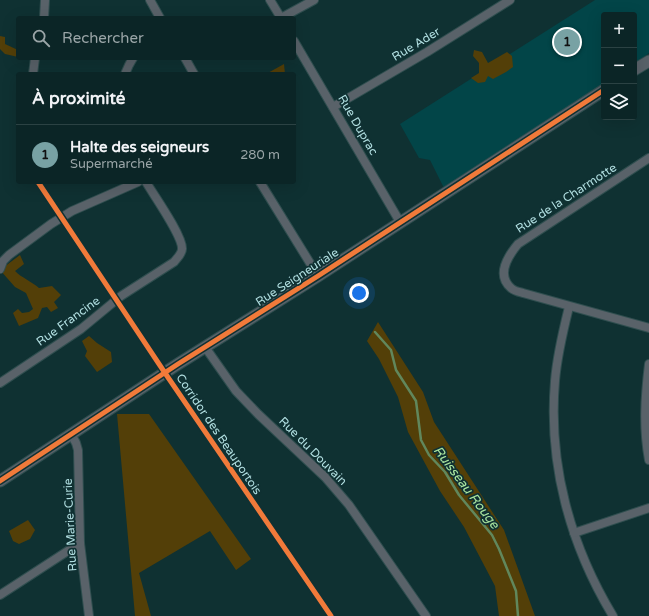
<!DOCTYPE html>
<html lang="fr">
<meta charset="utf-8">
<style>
body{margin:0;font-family:"Varela Round",sans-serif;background:#193132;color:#f1f3f6}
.controls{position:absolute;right:12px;top:12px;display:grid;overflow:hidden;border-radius:4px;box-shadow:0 4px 16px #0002}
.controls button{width:36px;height:36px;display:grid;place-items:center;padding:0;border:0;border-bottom:1px solid #2b4243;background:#0b2526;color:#f1f3f6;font:20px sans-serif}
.you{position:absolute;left:359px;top:293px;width:14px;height:14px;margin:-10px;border:3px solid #fff;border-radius:50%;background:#1a73e8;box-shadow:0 0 0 6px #1a73e833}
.badge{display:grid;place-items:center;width:26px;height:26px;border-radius:50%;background:#78a2a4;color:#111;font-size:13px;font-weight:700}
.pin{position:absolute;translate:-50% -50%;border:2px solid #fff;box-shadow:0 1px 4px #0006}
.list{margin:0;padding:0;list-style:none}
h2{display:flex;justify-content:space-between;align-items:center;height:52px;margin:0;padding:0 16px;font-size:17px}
h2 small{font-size:13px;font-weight:400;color:#9aa5a7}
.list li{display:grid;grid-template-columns:26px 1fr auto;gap:12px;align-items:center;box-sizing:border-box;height:60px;padding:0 16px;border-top:1px solid #2b4243}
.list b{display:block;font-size:15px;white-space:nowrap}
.list p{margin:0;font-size:13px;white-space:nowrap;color:#9aa5a7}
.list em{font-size:13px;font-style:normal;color:#9aa5a7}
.icon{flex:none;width:22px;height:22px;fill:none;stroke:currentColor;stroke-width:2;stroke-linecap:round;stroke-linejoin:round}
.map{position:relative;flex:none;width:649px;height:616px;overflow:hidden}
.search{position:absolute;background:#0b2526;box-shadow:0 4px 16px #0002;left:16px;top:16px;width:280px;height:44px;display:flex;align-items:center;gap:10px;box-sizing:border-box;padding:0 14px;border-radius:4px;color:#9aa5a7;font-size:15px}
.panel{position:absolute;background:#0b2526;box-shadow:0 4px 16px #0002;left:16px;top:72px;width:280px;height:112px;border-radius:4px}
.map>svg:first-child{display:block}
.built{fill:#024548}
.green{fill:#533f08}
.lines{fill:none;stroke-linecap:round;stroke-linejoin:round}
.stream{stroke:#61875c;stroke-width:2.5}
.minor-casing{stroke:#2f4e4f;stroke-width:10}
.tertiary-casing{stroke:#2f4e4f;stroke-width:13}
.minor{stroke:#596269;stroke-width:8}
.tertiary{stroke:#596269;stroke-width:11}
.cycleway-casing{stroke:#103133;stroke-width:8}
.cycleway{stroke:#f17a3a;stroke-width:5}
.labels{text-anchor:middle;stroke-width:3.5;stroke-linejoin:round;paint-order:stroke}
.street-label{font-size:12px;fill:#b1dfe1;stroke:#103133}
.water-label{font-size:13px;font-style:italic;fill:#abe69f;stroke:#103133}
</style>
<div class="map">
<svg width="649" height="616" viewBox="0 0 649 616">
<rect width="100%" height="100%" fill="#0f3132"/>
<polygon class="built" points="595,0 649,0 649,53 634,64 634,15 604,15 604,84 446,192 430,160 419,158 400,124"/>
<g class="green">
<polygon points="0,36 5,37 5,44 18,50 18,57 5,54 0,49"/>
<polygon points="474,50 482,52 488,63 507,52 512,56 513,67 506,72 493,79 488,76 485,82 478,83 471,78 479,73 479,63 473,56"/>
<polygon points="284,64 285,74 266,74"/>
<path d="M 20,255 L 24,264 L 15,271 C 22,278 31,281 39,288 L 52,286 L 61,295 L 54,302 L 58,308 L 51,312 L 47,307 L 42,308 L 38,318 L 19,326 L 13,313 L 18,309 L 22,313 L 29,312 L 33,309 L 26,293 L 15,287 L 0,270 Z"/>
<polygon points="378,322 423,392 434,422 504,530 535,616 499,616 495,586 464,527 440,491 408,432 398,397 379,359 367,341"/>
<polygon points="89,336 97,343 111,352 112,362 97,372 85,356 87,351 82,341"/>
<polygon points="117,414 149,414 251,559 236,570 210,531 139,573 151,616 135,616"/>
<polygon points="28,520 35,530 30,539 19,544 13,541 9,531"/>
</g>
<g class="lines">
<polyline class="stream" points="375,332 391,350 396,370 416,401 421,440 429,455 445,472 459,495 492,535 499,549 516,591 518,616"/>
<defs>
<g id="minor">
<polyline points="150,0 160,18"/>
<polyline points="270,0 281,18"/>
<polyline points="44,18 45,0"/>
<polyline points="281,18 314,0"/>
<polyline points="294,41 400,222"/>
<polyline points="185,58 194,74"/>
<polyline points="33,74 35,58"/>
<polyline points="125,74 129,65 133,58"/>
<polyline points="333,107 427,52 510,0"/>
<path d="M 649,158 L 518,244 C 508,256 496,275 511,288 C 514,291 519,292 523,293 L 649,328"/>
<polyline points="260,182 318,276"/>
<polyline points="0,269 3,261 9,255 51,224 72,211 138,182"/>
<path d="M 569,307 C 563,331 557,356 555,381 C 548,464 570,545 613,616"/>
<polyline points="205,347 236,391 258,414 325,477 349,505 426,616"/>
<path d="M 649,364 C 645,397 643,428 649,460"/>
<path d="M 0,383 L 81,329 L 121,296 L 174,262 C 177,258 182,254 182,249 C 183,236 153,194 146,182"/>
<polyline points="71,434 76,443 78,450 80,543 89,616"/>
<polyline points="574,533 649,508"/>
<polyline points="0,595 80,543"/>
</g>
<g id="tertiary">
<polyline points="634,70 649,61"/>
<polyline points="0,481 178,364 318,276 604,90"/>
</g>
</defs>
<use href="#minor" class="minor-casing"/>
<use href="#tertiary" class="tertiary-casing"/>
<use href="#minor" class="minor"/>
<use href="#tertiary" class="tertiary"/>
<defs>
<g id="cycleway">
<polyline points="38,182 165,373 331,616"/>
<polyline points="0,481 178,364 318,276 604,90"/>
</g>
</defs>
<use href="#cycleway" class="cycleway-casing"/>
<use href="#cycleway" class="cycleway"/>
</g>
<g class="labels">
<g class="street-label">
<text transform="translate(416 44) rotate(-31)" y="4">Rue Ader</text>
<text transform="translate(358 125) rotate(60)" y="4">Rue Duprac</text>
<text transform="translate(566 198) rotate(-33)" y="4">Rue de la Charmotte</text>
<text transform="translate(297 277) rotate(-33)" y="4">Rue Seigneuriale</text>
<text transform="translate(68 321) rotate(-36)" y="4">Rue Francine</text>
<text transform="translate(219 434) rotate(56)" y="4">Corridor des Beauportois</text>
<text transform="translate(313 451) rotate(45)" y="4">Rue du Douvain</text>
<text transform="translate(70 525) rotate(-93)" y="4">Rue Marie-Curie</text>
</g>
<g class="water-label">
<text transform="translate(467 487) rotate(53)" y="5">Ruisseau Rouge</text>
</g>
</g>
</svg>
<div class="controls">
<button>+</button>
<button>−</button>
<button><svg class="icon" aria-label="layers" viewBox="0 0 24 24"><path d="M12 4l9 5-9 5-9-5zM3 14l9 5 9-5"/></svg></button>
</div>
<div class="you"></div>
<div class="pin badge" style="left:567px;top:42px">1</div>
<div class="search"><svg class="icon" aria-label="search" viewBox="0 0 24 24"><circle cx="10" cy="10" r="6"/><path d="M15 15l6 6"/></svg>Rechercher</div>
<section class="panel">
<h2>À proximité<small></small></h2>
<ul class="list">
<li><span class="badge">1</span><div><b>Halte des seigneurs</b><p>Supermarché</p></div><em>280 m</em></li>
</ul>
</section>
</div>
